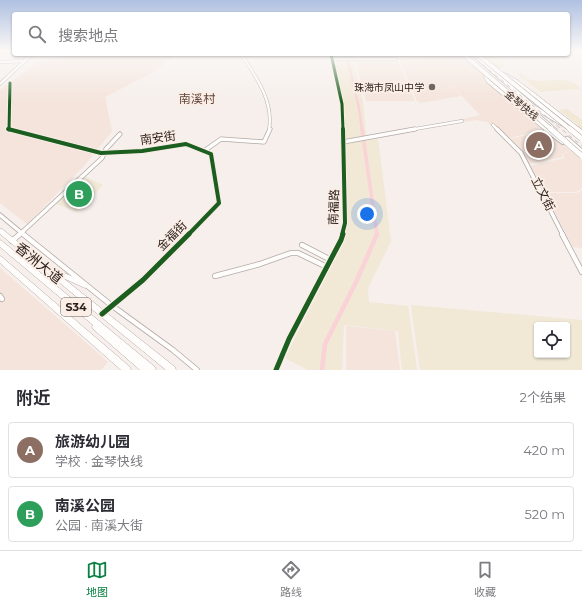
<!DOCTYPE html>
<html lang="zh">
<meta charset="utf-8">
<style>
body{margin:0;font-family:Montserrat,"Noto Sans SC",sans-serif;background:#f2f2f3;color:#2b2b33}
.controls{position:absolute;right:12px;bottom:12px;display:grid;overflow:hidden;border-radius:4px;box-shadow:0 1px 3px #0004}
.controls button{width:36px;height:36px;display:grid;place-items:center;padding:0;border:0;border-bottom:1px solid #e1e1e2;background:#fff;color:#2b2b33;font:20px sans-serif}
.you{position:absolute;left:367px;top:214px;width:14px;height:14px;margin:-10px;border:3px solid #fff;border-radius:50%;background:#1a73e8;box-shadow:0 0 0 6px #1a73e833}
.badge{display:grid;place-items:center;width:26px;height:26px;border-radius:50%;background:#0b8043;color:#fff;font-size:13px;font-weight:700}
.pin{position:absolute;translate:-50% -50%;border:2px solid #fff;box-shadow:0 1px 4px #0006}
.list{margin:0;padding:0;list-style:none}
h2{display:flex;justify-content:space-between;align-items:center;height:52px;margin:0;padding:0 16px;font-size:17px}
h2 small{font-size:13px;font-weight:400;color:#7c7c81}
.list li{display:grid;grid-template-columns:26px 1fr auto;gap:12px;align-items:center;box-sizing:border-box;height:56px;margin:0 8px 8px;padding:0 8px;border:1px solid #e1e1e2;border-radius:4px}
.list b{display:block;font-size:15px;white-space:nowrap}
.list p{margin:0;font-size:13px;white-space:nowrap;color:#7c7c81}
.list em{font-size:13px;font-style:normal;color:#7c7c81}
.icon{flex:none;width:22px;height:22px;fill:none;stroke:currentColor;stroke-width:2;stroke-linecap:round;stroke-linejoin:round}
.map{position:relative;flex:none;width:582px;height:370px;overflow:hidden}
.search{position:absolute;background:#fff;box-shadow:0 1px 3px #0004;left:12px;right:12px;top:12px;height:44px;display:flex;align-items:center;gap:10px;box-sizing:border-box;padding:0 14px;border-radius:4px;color:#7c7c81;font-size:15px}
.sheet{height:180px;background:#fff}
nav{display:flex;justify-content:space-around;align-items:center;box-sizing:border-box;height:56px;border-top:1px solid #e1e1e2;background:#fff;font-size:11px;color:#7c7c81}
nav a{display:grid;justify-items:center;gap:2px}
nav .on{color:#0b8043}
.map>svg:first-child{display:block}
.built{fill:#f4e4dc}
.green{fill:#f1e8d6;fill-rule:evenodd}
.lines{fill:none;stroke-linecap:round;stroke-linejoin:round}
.canal-far2{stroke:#fad3d7;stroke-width:2.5}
.canal-far1{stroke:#fad3d7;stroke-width:3.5}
.canal{stroke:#fad3d7;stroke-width:4.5}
.minor-far2-casing{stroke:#b2aaa6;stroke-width:3.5}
.minor-far1-casing{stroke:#b2aaa6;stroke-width:5}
.minor-casing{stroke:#b2aaa6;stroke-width:6}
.major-far1-casing{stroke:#b2aaa6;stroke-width:4.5}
.major-casing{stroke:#b2aaa6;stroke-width:6}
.highway-casing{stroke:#b2aaa6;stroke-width:1}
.minor-far2{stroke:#fefdfc;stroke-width:2.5}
.minor-far1{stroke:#fefdfc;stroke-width:3.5}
.minor{stroke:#fefdfc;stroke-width:4.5}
.major-far1{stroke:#fefdfc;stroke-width:3.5}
.major{stroke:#fefdfc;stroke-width:4.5}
.highway{fill:#fefdfc;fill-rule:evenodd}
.rail{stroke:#c6c3c1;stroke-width:1;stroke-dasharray:4 4;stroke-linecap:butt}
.highway-bridge-far1-casing{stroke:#b2aaa6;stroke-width:5;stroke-linecap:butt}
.highway-bridge-casing{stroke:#b2aaa6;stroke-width:6;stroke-linecap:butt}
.highway-bridge-far1{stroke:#fefdfc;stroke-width:4}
.highway-bridge{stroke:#fefdfc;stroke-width:5}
.cycleway-far2-casing{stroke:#fbeee7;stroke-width:5}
.cycleway-far1-casing{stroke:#fbeee7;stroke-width:6}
.cycleway-casing{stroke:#fbeee7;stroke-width:8}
.cycleway-far2{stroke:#1b5e20;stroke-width:3}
.cycleway-far1{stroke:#1b5e20;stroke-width:4}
.cycleway{stroke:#1b5e20;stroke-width:5}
.poi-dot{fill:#716762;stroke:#fbeee7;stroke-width:1.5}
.labels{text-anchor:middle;stroke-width:4;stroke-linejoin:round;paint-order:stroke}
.far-poi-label{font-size:10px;fill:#291e18;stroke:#fbeee7;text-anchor:end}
.far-street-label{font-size:10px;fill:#291e18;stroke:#fbeee7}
.shield{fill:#fbeee7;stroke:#685c56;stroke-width:1}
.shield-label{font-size:11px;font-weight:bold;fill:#291e18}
.far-quarter-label{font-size:12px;fill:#5f4638;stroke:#fbeee7}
.street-label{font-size:12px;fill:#291e18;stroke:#fbeee7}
.near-street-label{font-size:14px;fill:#291e18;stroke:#fbeee7}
</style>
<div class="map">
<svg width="582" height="370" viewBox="0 0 582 370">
<rect width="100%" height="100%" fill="#f6efeb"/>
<g class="built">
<polygon points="79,54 176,54 152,73 105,97 112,131 85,165 27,224 0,203 0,90 38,62"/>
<polygon points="359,54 459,54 483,75 486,81 543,130 505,139 487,122 476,120 465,122 462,119 480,115 446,79 461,96 420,103 417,101 399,59 426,58 387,58 385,55 386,58 360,59"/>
<polygon points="398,60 415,101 366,101 355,61"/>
<polygon points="545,131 571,151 561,154 563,157 529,164 523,152 509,139"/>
<polygon points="572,151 582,160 582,188 576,192 544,192 530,166 565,158 562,154"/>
<polygon points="582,190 582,248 573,247 545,193 577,193"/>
<polygon points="0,268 108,362 101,370 0,370"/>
<polygon points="346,326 395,331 400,370 346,370"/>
</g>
<g class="green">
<polygon points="333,54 356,54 357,58 353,61 363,103 366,136 346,139 344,106"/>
<polygon points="480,54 490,54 507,64 499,70"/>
<path d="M 521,73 C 523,75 526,78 529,79 C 548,86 569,70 582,92 L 578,89 L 541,92 L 517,74 Z"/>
<polygon points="567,109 582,120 582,129 559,110"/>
<polygon points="378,139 391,241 368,288 369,302 408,306 417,370 402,370 398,331 344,325 342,370 308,370 285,358 344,241 348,224 345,143"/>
<polygon points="83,176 103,185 77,212 54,203"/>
<path d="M 411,305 L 582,320 L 582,370 L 420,370 ZM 537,325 L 567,325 L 567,355 L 537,355 Z"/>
</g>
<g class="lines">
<polyline class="canal-far2" points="346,54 359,108 362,130"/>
<polyline class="canal-far1" points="362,129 377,235"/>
<polyline class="canal" points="322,370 325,344 357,280 377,234"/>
<defs>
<g id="minor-far2">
<path d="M 241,54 C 256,77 274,101 269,130"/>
<polyline points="331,54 342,104 343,130"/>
<polyline points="332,59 396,59"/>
<polyline points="0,62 26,61"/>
<polyline points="0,84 32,54"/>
<polyline points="493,125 498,130"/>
<polyline points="9,130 10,83"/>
<polyline points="409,130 462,121"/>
</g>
<g id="minor-far1">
<polyline points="8,129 101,153 142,151 186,144 211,154 219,203 188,235"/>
<polyline points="497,129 521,153 563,235"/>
<polyline points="343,142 415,129"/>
<polyline points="204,151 221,139 264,142 270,129"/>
<polyline points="0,215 24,235"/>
<polyline points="19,235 102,158 106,149 120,134"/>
<polyline points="342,235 345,223 343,129"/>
</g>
<g id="minor">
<polyline points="23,234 111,305 173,350 197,370"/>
<polyline points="562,234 582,272"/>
<polyline points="12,241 20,234"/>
<polyline points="302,245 331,260"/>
<polyline points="215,276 260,264 291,253 298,253 327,267"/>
<polyline points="0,296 2,299"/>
<polyline points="102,314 143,280 189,234"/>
<polyline points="276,370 289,339 341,240 343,234"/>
</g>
<g id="major-far1">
<polyline points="466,54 555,130"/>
<polyline points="473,54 534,107 562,124"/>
<polyline points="484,71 488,81 547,130"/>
<polyline points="505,75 517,82 579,130"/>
</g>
<g id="major">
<polyline points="546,129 563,142"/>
<polyline points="577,129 582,133"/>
<polyline points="567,139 582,152"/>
</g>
<g id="highway">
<polygon points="0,229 2,229 48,266 87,283 88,285 87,287 85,288 63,278 175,367 176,370 166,370 0,234"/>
<polygon points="0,240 2,241 155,367 156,370 140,370 93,329 92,327 93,325 0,247"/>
<polygon points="0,256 2,257 130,367 131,370 121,370 0,263"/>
</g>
</defs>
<use href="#minor-far2" class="minor-far2-casing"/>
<use href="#minor-far1" class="minor-far1-casing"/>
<use href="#minor" class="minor-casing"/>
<use href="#major-far1" class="major-far1-casing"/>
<use href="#major" class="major-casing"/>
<use href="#highway" class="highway-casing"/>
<use href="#minor-far2" class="minor-far2"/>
<use href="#minor-far1" class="minor-far1"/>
<use href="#minor" class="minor"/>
<use href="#major-far1" class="major-far1"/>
<use href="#major" class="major"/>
<use href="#highway" class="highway"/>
<polyline class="rail" points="470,54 582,146"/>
<defs>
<g id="highway-bridge-far1">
<polyline points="463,54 552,130"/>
<polyline points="477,54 571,130"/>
</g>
<g id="highway-bridge">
<polyline points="551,129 582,156"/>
<polyline points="570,129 582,139"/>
</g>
</defs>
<use href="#highway-bridge-far1" class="highway-bridge-far1-casing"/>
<use href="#highway-bridge" class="highway-bridge-casing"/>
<use href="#highway-bridge-far1" class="highway-bridge-far1"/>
<use href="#highway-bridge" class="highway-bridge"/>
<defs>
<g id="cycleway-far2">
<polyline points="331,54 342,104 343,130"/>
<polyline points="9,130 10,83"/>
</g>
<g id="cycleway-far1">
<polyline points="8,129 101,153 142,151 186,144 211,154 219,203 188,235"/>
<polyline points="342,235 345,223 343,129"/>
</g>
<g id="cycleway">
<polyline points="102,314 143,280 189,234"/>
<polyline points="276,370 289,339 341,240 343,234"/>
</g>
</defs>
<use href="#cycleway-far2" class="cycleway-far2-casing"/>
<use href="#cycleway-far1" class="cycleway-far1-casing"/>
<use href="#cycleway" class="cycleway-casing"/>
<use href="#cycleway-far2" class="cycleway-far2"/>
<use href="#cycleway-far1" class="cycleway-far1"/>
<use href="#cycleway" class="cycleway"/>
</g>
<linearGradient id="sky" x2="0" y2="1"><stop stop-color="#afc0e1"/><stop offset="0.49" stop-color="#fbf8f6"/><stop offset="1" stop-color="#fbf8f6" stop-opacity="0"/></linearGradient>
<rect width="582" height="102" fill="url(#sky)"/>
<circle class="poi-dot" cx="432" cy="87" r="4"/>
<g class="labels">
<g class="far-poi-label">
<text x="424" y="91">珠海市凤山中学</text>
</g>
<g class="far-street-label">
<text transform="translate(522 105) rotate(40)" y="4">金琴快线</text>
</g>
<rect class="shield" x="61" y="298" width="30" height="18" rx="3"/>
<g class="shield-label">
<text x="76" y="311">S34</text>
</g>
<g class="far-quarter-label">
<text x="197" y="103">南溪村</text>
</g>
<g class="street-label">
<text transform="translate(158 138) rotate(-8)" y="4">南安街</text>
<text transform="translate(543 194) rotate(63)" y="4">立文街</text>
<text transform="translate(334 207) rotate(-88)" y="4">南福路</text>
<text transform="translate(172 236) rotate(-45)" y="4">金福街</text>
</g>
<g class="near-street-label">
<text transform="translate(39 263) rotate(39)" y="5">香洲大道</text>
</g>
</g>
</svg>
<div class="controls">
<button><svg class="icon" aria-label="locate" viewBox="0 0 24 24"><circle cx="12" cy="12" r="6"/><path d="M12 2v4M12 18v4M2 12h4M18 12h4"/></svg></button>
</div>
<div class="you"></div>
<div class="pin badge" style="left:539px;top:145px;background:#8d6e63">A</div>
<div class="pin badge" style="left:79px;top:194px;background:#2e9e5b">B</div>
<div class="search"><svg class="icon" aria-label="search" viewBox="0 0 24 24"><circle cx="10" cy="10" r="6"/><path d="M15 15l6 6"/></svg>搜索地点</div>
</div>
<section class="sheet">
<h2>附近<small>2个结果</small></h2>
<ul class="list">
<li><span class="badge" style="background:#8d6e63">A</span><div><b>旅游幼儿园</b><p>学校 · 金琴快线</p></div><em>420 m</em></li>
<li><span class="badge" style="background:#2e9e5b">B</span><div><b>南溪公园</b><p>公园 · 南溪大街</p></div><em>520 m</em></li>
</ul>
</section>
<nav>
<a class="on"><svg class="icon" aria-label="map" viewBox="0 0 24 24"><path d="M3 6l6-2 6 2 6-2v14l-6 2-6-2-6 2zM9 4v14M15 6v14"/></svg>地图</a>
<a><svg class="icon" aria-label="directions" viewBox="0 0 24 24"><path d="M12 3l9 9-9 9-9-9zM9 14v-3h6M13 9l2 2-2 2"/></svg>路线</a>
<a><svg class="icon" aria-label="saved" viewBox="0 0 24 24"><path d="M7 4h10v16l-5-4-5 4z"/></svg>收藏</a>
</nav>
